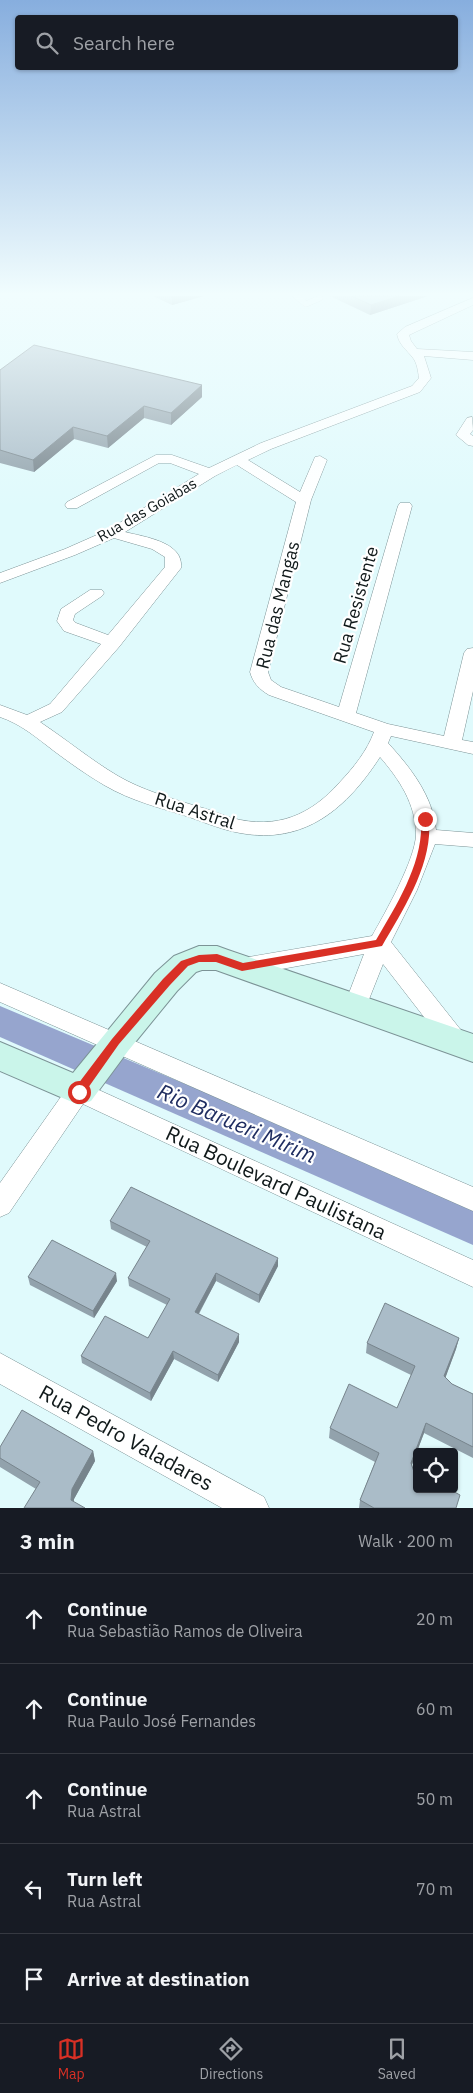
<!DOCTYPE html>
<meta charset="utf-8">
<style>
body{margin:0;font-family:"IBM Plex Sans",sans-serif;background:#20242c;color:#f1f3f6}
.controls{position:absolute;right:15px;bottom:15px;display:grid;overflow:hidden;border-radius:5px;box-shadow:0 1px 4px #0004}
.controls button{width:45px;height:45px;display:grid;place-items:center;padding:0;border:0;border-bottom:1px solid #363941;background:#171b24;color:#f1f3f6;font:25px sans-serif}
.stop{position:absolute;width:15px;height:15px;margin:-11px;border:4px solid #d93025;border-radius:50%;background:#fff}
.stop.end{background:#d93025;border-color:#fff;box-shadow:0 1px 5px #0008}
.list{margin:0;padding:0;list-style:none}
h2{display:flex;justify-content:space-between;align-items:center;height:65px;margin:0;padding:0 20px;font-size:21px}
h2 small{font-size:16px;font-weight:400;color:#9ea1a6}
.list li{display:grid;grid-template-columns:32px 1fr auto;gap:15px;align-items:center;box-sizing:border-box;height:90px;padding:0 20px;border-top:1px solid #363941}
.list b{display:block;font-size:19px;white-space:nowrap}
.list p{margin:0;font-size:16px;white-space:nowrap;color:#9ea1a6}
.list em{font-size:16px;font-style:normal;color:#9ea1a6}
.icon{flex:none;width:28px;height:28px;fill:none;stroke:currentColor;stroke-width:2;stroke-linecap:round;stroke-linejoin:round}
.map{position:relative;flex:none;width:473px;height:1508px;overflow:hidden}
.search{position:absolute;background:#171b24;box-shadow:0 1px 4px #0004;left:15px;right:15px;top:15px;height:55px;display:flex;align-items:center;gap:12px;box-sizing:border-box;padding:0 18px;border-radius:5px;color:#9ea1a6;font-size:19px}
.sheet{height:515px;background:#171b24}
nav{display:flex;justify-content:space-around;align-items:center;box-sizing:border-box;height:70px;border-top:1px solid #363941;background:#171b24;font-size:14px;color:#9ea1a6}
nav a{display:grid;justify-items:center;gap:2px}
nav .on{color:#d93025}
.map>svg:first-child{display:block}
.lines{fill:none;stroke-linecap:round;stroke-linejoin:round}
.river{fill:#96a5ce;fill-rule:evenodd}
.service-casing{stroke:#7c9396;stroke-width:6}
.minor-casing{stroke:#7c9396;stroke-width:1}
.secondary-casing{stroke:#7c9396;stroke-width:2}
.service{stroke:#fff;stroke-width:5.5}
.minor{fill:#fff;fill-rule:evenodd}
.secondary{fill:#caf5ea;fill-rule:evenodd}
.wall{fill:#92a2ac}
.shaded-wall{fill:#77848c}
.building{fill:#aabcc8;stroke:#77848c}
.route{fill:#d93025}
.labels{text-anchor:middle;stroke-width:4.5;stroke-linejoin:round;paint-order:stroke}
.far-street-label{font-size:15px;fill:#10191a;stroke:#fff}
.street-label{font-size:18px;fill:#10191a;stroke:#fff}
.near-street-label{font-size:21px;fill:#10191a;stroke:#fff}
.near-water-label{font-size:22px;font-style:italic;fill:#1f2d60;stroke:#fff}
</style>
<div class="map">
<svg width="473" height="1508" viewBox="0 0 473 1508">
<rect width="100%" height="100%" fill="#e0fafc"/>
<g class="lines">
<polygon class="river" points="0,1006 473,1205 473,1245 0,1037"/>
<defs>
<polyline id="service" points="296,296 306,304 320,298"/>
<g id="minor">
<path d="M 473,298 L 473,305 L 409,335 L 411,341 L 417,349 L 473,352 L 473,360 L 424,356 L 431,378 L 420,392 L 271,449 L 248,460 L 300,492 L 315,457 L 320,456 L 327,460 L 311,500 L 268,672 L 271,680 L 281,687 L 339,707 L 398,506 L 400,503 L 410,503 L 412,506 L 356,713 L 388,724 L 444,736 L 464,653 L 467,649 L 473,648 L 473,691 L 462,740 L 473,742 L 473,754 L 391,736 L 388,743 C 410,767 433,796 436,830 L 473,833 L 473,847 L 435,844 L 417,890 L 391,942 L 464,1034 L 468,1041 L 464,1048 L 456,1051 L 448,1048 L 383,964 L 364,1012 L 356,1015 L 348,1012 L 344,1006 L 364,954 L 243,976 L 235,973 L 232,967 L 235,961 L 243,958 L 372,936 C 385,913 415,860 416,835 C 416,804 399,779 380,757 C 347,808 305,845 240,833 C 223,830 206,823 189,817 C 161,808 131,801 104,785 C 87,775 70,763 54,751 C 37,738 21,724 0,717 L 0,705 L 27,715 L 50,704 L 101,644 L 64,631 L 57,621 L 61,609 L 90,590 L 102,590 L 104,593 L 102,596 L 75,614 L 73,620 L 76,623 L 108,635 L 165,567 L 165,557 L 152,549 L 114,538 L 75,555 L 0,583 L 0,573 L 65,549 L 108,530 L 199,474 L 170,463 L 159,463 L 77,508 L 67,508 L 65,505 L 67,502 L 156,455 L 172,455 L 209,468 L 261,443 L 412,386 L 419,378 C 418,371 417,363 413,358 C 407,350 399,345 397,334 L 405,327 ZM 237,465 L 296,502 L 250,672 C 253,683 259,689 269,695 L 374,732 C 367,751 354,767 340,782 C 311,815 277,830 232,818 C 220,814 208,809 196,806 C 170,798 142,790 118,776 C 91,760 67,740 40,722 L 62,712 L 119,647 L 181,568 C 184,542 145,537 125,532 L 215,476 Z"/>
<polygon points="472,417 473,430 470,434 473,436 473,446 468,445 456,435 467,418"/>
<polygon points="0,983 473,1187 473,1211 0,1002"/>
<polygon points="79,1081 473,1260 473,1287 83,1104 9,1213 0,1217 0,1183 70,1084"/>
<polygon points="0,1353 264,1497 269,1508 222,1508 0,1384"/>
</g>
<polygon id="secondary" points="199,946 217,946 228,950 473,1034 473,1062 216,970 202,970 196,972 177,991 128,1051 91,1101 79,1105 0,1071 0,1042 73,1073 155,973 174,956"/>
</defs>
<use href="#service" class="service-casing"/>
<use href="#minor" class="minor-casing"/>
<use href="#secondary" class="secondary-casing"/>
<use href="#service" class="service"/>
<use href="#minor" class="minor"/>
<use href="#secondary" class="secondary"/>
</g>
<g class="wall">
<polygon points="153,296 204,296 172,305"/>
<polygon points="330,296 428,296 370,315"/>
<polygon points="0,370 202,385 202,397 171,425 144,418 108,448 74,439 34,472 0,463"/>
<polygon points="110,1221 278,1266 259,1303 216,1281 199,1314 239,1342 218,1382 174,1359 151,1401 82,1363 81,1356 148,1338 167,1305 129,1286 128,1278 147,1247 111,1229"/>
<polygon points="28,1277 117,1281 94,1318 30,1285"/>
<polygon points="459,1338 456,1349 445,1378 452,1384 473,1394 473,1458 424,1433 412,1465 414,1472 456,1508 359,1508 360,1500 375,1462 329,1438 330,1428 397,1408 411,1375 366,1353 367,1343"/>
<polygon points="0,1447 93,1451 95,1461 74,1499 74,1501 36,1489 0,1467"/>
</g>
<g class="shaded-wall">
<polygon points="172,296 204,296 172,305"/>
<polygon points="399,296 428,296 370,315 371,305"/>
<polygon points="202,385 202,397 171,425 171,413"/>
<polygon points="144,406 144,418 108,448 107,436"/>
<polygon points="73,427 74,439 34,472 33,460"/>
<polygon points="278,1258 278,1266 259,1303 259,1295"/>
<polygon points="116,1273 117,1281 94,1318 93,1311"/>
<polygon points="216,1273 216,1281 195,1320 195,1312"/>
<polygon points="239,1334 239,1342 218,1382 218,1375"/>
<polygon points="459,1338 456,1349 442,1387 444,1376"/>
<polygon points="173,1351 174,1359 151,1401 150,1393"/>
<polygon points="426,1423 424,1433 409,1472 411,1463"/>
<polygon points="93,1451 95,1461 74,1499 73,1508 71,1500 72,1489"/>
</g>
<g class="building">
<polygon points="352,296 399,296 371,305"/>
<polygon points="34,345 202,385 171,413 144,406 107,436 73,427 33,460 0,450 0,370"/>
<polygon points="131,1187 278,1258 259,1295 216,1273 195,1312 239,1334 218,1375 173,1351 150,1393 81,1356 105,1316 148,1338 170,1299 128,1278 150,1241 110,1221"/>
<polygon points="52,1240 116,1273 93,1311 28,1277"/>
<polygon points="385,1303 459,1338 444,1376 452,1384 473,1394 473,1447 426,1423 411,1463 414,1472 417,1473 417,1489 449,1489 460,1495 456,1508 374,1508 360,1500 379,1453 330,1428 349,1384 397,1408 415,1366 367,1343"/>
<polygon points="22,1410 93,1451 72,1489 71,1500 85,1508 24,1508 40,1482 0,1458 0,1447"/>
</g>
<linearGradient id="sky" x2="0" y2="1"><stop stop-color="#87aede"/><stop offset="0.58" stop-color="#f1fdfe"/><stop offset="1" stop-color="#f1fdfe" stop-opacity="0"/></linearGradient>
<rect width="473" height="507" fill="url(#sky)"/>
<path class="route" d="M 425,816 L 429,819 C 433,864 404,908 382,946 L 242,971 L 216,962 L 199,962 L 188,966 L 170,985 L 119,1044 L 83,1095 L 75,1095 L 73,1092 L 75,1088 L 112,1039 L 163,979 L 181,961 L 199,955 L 217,954 L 243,963 L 376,940 C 397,904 424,862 421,819 Z"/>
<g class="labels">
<g class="far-street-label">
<text transform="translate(147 510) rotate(-30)" y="5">Rua das Goiabas</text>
</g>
<g class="street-label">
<text transform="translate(278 605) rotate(-76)" y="6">Rua das Mangas</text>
<text transform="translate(356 605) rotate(-74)" y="6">Rua Resistente</text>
<text transform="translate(195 811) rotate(18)" y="6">Rua Astral</text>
</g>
<g class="near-street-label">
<text transform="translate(276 1183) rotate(25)" y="7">Rua Boulevard Paulistana</text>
<text transform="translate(126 1438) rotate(29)" y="7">Rua Pedro Valadares</text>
</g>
<g class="near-water-label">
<text transform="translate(237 1123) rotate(23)" y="8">Rio Barueri Mirim</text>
</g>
</g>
</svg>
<div class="controls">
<button><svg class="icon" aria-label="locate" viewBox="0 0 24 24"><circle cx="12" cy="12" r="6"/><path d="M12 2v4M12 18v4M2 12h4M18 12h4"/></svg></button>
</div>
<div class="stop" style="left:79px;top:1092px"></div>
<div class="stop end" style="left:425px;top:819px"></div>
<div class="search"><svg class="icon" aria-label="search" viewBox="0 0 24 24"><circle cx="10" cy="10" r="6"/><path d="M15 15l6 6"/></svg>Search here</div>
</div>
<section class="sheet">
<h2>3 min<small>Walk · 200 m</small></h2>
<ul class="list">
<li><svg class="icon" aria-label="ahead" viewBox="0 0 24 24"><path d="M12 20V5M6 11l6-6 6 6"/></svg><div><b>Continue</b><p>Rua Sebastião Ramos de Oliveira</p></div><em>20 m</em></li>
<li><svg class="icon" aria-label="ahead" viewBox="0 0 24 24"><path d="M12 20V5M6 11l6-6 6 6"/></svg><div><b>Continue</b><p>Rua Paulo José Fernandes</p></div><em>60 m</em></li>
<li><svg class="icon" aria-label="ahead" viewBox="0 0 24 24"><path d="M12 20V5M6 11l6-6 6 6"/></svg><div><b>Continue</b><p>Rua Astral</p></div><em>50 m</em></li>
<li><svg class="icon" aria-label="left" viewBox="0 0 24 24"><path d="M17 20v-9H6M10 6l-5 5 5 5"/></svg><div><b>Turn left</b><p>Rua Astral</p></div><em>70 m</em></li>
<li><svg class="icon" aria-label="arrive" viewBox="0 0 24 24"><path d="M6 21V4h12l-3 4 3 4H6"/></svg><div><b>Arrive at destination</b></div></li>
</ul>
</section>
<nav>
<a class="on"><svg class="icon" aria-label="map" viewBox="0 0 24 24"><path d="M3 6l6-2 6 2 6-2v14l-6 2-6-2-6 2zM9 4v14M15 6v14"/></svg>Map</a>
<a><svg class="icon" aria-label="directions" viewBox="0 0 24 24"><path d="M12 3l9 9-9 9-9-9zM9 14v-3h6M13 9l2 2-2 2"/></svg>Directions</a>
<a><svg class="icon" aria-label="saved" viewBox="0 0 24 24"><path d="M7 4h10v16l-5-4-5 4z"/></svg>Saved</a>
</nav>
